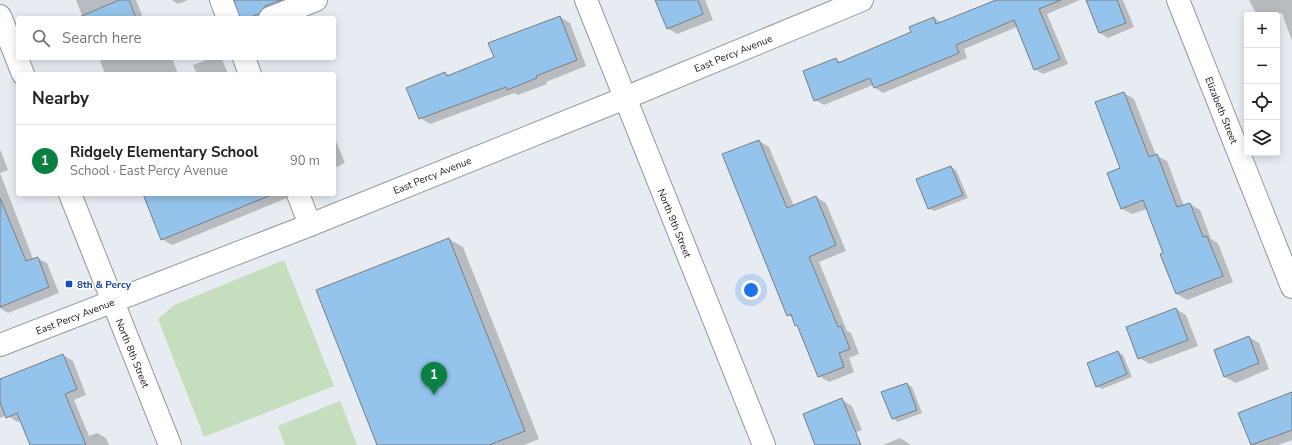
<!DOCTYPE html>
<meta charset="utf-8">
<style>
body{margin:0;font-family:"Nunito Sans",sans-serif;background:#f6f6f6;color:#202124}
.controls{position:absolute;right:12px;top:12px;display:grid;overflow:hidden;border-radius:4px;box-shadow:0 2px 10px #0003}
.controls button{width:36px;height:36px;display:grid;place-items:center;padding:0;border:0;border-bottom:1px solid #e0e0e0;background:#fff;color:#202124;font:20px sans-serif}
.you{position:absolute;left:751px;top:290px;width:14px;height:14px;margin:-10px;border:3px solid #fff;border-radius:50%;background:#1a73e8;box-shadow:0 0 0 6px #1a73e833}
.badge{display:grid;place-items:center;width:26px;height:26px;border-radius:50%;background:#0b8043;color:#fff;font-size:13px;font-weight:700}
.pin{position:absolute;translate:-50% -33px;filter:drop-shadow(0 1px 2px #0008)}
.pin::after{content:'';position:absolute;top:21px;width:14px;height:12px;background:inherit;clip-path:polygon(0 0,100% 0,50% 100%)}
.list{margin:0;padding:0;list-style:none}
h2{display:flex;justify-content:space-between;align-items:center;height:52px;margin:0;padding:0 16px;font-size:17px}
h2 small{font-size:13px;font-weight:400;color:#757577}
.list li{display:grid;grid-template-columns:26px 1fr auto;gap:12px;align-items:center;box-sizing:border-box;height:72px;padding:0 16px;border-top:1px solid #e0e0e0}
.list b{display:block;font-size:15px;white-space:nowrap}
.list p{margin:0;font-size:13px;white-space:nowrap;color:#757577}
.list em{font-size:13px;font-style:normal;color:#757577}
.icon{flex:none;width:22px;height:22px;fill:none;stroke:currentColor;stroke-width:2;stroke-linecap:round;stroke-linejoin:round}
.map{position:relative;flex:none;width:1292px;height:445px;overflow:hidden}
.search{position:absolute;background:#fff;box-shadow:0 2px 10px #0003;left:16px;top:16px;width:320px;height:44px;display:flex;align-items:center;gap:10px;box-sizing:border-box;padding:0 14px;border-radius:4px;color:#757577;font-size:15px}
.panel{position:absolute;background:#fff;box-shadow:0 2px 10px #0003;left:16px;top:72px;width:320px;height:124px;border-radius:4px}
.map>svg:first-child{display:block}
.green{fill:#c5debd}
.shadow{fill:#0003}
.building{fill:#94c3eb;stroke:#797e83}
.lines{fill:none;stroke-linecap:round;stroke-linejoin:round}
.minor-casing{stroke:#93989d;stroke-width:24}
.minor{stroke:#fff;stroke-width:22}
.transit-dot{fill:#1a4fb4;stroke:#fff;stroke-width:1.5}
.labels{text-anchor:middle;stroke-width:3;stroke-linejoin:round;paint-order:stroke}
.street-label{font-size:10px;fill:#111315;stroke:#fff}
.transit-label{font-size:10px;font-weight:bold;fill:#164399;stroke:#fff;text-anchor:start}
</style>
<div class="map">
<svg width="1292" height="445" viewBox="0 0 1292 445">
<rect width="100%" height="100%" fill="#e6ecf2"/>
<g class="green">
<polygon points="284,260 334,386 204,437 158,319 174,305"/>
<polygon points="340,401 357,445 285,445 278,426"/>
</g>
<g class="shadow">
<polygon points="76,0 136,0 143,18 83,18"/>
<polygon points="172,0 188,0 178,4"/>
<polygon points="235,0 269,0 272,9 260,18 241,18"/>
<polygon points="656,0 705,0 713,20 677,34 667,28"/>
<polygon points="995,0 1080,0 1047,14 1068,64 1043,74 1035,69 1017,27 964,49 967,58 883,93 875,88 873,85 824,105 815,100 836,59 842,63 913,33 934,18 942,23"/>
<polygon points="1086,0 1123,0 1134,27 1108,38 1100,33"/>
<polygon points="1249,0 1292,0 1292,41 1282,13 1277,15 1257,15"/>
<polygon points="560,17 570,23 586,66 546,82 547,84 518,95 514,93 430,124 420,118 445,73 450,76 495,58"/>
<polygon points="99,58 172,58 178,74 105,74"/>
<polygon points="212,58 222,59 228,74 197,74 193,65"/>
<polygon points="1124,93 1134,99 1156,155 1167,161 1184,206 1190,204 1200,210 1211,239 1218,243 1233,282 1187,300 1177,294 1164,253 1147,209 1132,214 1121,208"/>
<polygon points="334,136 345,163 334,168"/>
<polygon points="759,141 769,147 794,206 816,197 826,203 846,251 819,262 847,331 851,333 859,354 849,358 854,372 829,382 819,376 799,327 796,325 793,318 788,315"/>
<polygon points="0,149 8,170 0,173 33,259 37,258 47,263 59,293 8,313 0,308"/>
<polygon points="951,167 956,170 968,198 934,211 929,208"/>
<polygon points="144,194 291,194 292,196 172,245 162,239"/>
<polygon points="449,239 463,247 539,439 524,445 378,445"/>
<polygon points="1176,309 1186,315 1198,346 1150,364 1139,358"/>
<polygon points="1249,337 1259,343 1269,369 1236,383 1225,377 1215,351"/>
<polygon points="1118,352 1123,355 1132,377 1102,389 1097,386"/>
<polygon points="63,355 73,361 86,395 74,400 89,436 97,433 106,438 109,445 31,445 21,421 17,422 7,415 0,418 0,381"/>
<polygon points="907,384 912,387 922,413 898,422 892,418"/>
<polygon points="1292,396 1292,440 1278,445 1252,445 1240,414"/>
<polygon points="842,400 852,406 862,430 824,445"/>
<polygon points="900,438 911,445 883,445"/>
</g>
<g class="building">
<polygon points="119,0 129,0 136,18 77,18"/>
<polygon points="234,0 282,0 265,6 259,14 248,18 240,18"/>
<polygon points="655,0 698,0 703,14 667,29"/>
<polygon points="996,0 1061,0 1039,9 1060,59 1034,70 1014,20 956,45 959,53 874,88 870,78 814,101 803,71 836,58 838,63 911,32 909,27 934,17 936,24"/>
<polygon points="1086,0 1117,0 1126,23 1099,33"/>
<polygon points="560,16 577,60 536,76 537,78 507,90 506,87 419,119 406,88 445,72 447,76 494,57 488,43"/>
<polygon points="1124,92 1149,157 1157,154 1177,207 1190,203 1203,237 1207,236 1223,276 1176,294 1160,254 1163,253 1143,200 1121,209 1107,173 1120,168 1095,102"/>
<polygon points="759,140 787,208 816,196 836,245 809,257 838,327 841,326 850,349 839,353 844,367 818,377 797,325 795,326 791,314 787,316 722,154"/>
<polygon points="951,166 963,195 928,209 916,179"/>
<polygon points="143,194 271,194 271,195 161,240"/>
<polygon points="0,198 26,261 38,257 49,287 0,307"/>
<polygon points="449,238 525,431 489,445 377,445 316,290"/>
<polygon points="1176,308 1188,340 1138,359 1126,327"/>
<polygon points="1249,336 1259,363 1224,377 1214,350"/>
<polygon points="1118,351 1127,374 1096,387 1087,363"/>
<polygon points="63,354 77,389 65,394 86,445 30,445 17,413 6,418 0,402 0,379"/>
<polygon points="907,383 917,410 892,419 881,392"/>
<polygon points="1292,392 1292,430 1251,445 1238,413"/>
<polygon points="842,398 861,445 815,445 803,414"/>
</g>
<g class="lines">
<defs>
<g id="minor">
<polyline points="221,0 228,18"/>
<polyline points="586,0 764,445"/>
<polyline points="1178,0 1292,287"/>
<polyline points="0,16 23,74"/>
<polyline points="270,18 316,0"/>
<polyline points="244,58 250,74"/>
<polyline points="70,194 170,445"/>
<polyline points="298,194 310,225"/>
<polyline points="0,345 310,225 625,98 862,0"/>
</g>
</defs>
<use href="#minor" class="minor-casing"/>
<use href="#minor" class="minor"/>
</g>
<rect class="transit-dot" x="65" y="280" width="8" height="8" rx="2"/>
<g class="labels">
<g class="street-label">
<text transform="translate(733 53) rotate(-22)" y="4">East Percy Avenue</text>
<text transform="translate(1222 110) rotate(68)" y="4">Elizabeth Street</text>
<text transform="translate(432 175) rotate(-22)" y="4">East Percy Avenue</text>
<text transform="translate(675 223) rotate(68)" y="4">North 9th Street</text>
<text transform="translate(75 316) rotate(-21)" y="4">East Percy Avenue</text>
<text transform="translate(133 353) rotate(68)" y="4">North 8th Street</text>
</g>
<g class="transit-label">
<text x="77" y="288">8th &amp; Percy</text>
</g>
</g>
</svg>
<div class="controls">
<button>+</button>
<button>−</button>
<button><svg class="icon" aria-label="locate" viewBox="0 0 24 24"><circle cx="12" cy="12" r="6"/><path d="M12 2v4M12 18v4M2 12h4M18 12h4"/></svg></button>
<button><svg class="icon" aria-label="layers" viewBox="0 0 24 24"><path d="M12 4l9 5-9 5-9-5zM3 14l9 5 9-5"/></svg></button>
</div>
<div class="you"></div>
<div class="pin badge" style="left:434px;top:395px">1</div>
<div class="search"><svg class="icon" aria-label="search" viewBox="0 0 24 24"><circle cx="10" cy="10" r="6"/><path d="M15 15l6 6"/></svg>Search here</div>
<section class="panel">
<h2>Nearby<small></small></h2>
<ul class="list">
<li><span class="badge">1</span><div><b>Ridgely Elementary School</b><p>School · East Percy Avenue</p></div><em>90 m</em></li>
</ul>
</section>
</div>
